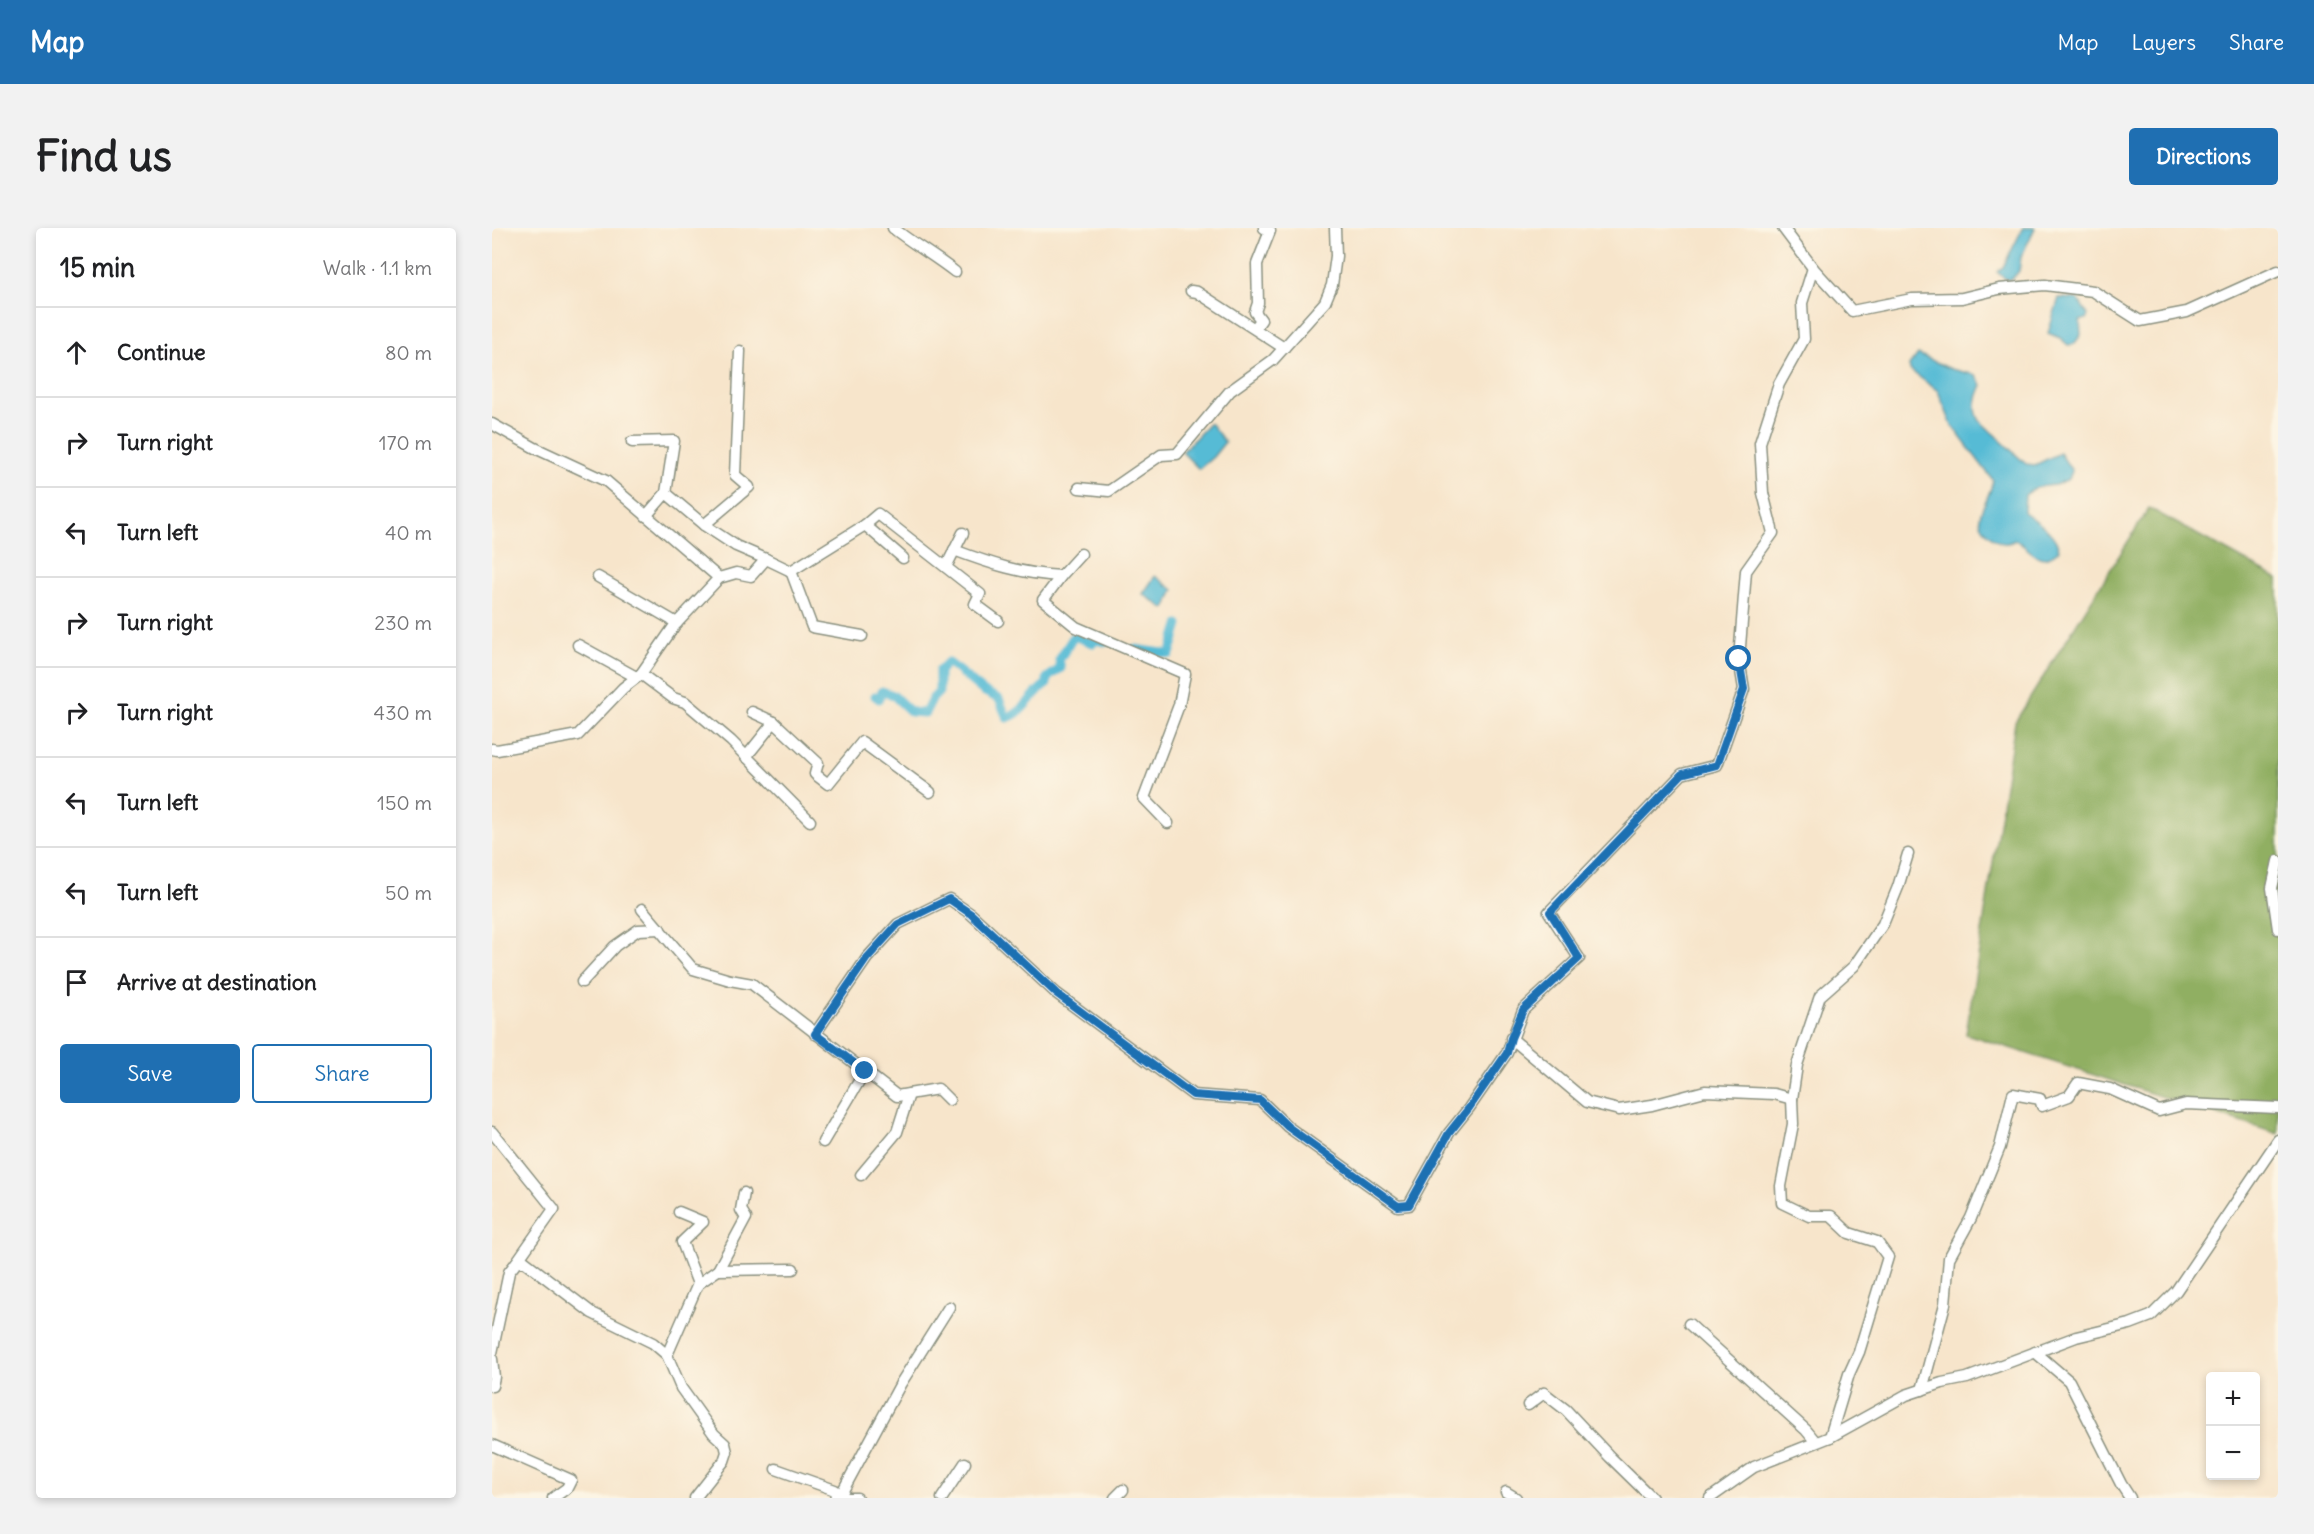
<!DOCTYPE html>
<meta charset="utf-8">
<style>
body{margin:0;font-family:Delius,sans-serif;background:#f2f2f2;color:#202124}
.controls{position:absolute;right:18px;bottom:18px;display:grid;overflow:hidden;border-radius:6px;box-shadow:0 3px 9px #0003}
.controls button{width:54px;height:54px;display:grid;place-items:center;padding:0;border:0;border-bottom:2px solid #e0e0e0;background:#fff;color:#202124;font:30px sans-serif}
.stop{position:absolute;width:18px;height:18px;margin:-14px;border:4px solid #1f6fb2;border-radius:50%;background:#fff}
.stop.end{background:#1f6fb2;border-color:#fff;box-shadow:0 2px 6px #0008}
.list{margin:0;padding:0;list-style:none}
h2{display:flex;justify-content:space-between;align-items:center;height:78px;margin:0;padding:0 24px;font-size:26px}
h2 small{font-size:20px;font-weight:400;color:#757577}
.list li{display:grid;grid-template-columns:39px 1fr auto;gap:18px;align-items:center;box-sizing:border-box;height:90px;padding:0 24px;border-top:2px solid #e0e0e0}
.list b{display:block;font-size:22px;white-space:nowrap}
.list em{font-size:20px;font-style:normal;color:#757577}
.actions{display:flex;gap:12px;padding:18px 24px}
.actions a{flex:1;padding:14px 0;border:2px solid #1f6fb2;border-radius:6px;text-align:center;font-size:21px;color:#1f6fb2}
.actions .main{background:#1f6fb2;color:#fff}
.icon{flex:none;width:33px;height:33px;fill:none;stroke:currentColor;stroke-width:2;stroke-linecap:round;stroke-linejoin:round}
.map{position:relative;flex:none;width:1786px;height:1270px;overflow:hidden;border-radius:6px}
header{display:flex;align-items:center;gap:36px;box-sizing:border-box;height:84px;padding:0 30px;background:#1f6fb2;color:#fff}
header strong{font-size:28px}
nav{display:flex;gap:33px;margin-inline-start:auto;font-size:21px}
.intro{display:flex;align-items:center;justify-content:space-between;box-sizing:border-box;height:144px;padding:0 36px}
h1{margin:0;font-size:42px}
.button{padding:15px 27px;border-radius:6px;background:#1f6fb2;color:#fff;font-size:21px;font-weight:700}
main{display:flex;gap:36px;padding:0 36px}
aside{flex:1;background:#fff;border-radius:6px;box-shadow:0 3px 9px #0003}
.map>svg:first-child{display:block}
.forest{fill:#90af62;stroke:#58764b;stroke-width:1.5}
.water{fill:#56bbd5;stroke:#3a7c84;stroke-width:1.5}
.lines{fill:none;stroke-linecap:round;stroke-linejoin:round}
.canal{stroke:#56bbd5;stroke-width:9}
.minor-casing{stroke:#8b9180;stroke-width:13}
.minor{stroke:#fff;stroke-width:10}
.route{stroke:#1f6fb2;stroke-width:8}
</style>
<header>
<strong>Map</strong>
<nav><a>Map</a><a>Layers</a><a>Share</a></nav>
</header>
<div class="intro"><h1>Find us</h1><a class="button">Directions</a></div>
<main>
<aside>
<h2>15 min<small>Walk · 1.1 km</small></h2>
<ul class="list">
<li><svg class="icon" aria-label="ahead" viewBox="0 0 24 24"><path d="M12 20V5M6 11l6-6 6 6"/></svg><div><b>Continue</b></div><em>80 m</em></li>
<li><svg class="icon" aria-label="right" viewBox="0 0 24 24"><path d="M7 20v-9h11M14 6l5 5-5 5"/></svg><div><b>Turn right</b></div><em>170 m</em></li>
<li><svg class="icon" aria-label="left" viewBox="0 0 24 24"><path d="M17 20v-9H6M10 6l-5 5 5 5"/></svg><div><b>Turn left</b></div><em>40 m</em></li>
<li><svg class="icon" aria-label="right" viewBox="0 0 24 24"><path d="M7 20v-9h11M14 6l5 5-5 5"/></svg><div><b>Turn right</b></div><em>230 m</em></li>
<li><svg class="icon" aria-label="right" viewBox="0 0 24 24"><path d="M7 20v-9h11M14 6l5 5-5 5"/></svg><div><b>Turn right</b></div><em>430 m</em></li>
<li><svg class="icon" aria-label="left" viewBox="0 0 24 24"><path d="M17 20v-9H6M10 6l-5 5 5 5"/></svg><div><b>Turn left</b></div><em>150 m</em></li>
<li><svg class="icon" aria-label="left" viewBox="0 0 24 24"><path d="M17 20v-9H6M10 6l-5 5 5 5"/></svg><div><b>Turn left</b></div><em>50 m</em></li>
<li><svg class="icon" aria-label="arrive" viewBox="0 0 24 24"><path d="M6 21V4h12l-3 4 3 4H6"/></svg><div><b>Arrive at destination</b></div></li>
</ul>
<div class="actions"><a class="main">Save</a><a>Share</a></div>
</aside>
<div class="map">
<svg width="1786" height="1270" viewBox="0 0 1786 1270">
<rect width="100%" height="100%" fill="#fcf5e5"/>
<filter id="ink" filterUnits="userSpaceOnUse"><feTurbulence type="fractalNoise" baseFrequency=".0167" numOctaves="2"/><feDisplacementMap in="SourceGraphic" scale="12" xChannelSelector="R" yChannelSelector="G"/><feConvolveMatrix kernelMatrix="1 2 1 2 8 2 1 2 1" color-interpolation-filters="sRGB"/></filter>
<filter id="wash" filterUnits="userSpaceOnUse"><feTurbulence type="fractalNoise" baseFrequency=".008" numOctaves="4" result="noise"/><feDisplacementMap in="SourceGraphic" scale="24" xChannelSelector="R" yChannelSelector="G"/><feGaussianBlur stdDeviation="1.35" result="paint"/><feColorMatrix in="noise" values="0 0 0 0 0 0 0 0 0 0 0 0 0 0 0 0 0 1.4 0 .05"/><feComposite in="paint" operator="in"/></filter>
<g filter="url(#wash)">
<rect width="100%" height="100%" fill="#f7e5cb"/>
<polygon class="forest" points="1657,280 1786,351 1786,906 1474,806 1523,494"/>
<g class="water">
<polygon points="1531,0 1543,0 1529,29 1527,43 1521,50 1515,52 1505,44 1511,39"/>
<polygon points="1567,70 1586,71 1596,87 1594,91 1588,93 1589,107 1582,116 1576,117 1568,110 1556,105"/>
<path d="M 1426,126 L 1459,141 L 1484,147 L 1490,157 C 1484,170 1481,181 1488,193 L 1534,236 L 1543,237 L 1568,225 L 1580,243 L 1577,251 L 1563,257 L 1545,259 L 1533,267 L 1532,284 C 1546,294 1564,305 1567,322 C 1547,341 1539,320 1523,312 C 1514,317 1509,316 1501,310 C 1474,288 1496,281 1501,252 L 1460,198 L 1446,163 L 1418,142 L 1417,138 Z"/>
<polygon points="718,195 733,214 721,229 707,241 690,224"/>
<polygon points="663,348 682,362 673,381 651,366"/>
</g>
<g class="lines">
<g class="canal">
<polyline points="642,421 678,426 687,397"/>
<path d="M 383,468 L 387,471 L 390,463 L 401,467 L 419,484 L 433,485 L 440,471 L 447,464 L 447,443 L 456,434 L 491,463 L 507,471 L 515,490 C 534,484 539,465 555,456 L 555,450 L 569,440 L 567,432 L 582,408 L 601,415 L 604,412 L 614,414"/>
</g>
</g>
</g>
<g filter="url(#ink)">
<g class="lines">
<defs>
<g id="minor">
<path d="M 401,0 C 421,16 443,28 463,44"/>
<polyline points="1291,0 1321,40 1360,83 1420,71 1470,70 1507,61 1553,57 1601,63 1648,93 1695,84 1786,43"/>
<polyline points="699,63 705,64 792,120"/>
<polyline points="763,100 769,92 763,84 766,75 765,36 778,3 772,0"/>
<polyline points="0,196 43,220 114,253 227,350"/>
<polyline points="140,214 182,213 174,265"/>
<polyline points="587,260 617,263 669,227 685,226 738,163 781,132 833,74 840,57 844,28 843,0"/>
<polyline points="212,297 257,259 243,247 248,123"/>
<polyline points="373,297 386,286 488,366 483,376 506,393"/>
<path d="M 462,322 C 499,336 530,346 569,348 L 589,326"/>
<polyline points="274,331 299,343 373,297 411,330"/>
<polyline points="454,339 471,305"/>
<polyline points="299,343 320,399 370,408"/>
<polyline points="569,348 551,372 584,399 693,446 687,477 652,570 676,595"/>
<polyline points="106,349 185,395"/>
<polyline points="86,417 144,449"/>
<polyline points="149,446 181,470 193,474 239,513 318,593"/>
<polyline points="260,484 282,494"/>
<polyline points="0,521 5,522 86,507 131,460 149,446 183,397 227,350 244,345 259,348 274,331 244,318 212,297 174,265 154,288"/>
<polyline points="254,529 282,494 326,535 323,546 336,556 370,514 438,564"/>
<polyline points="1786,633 1780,660 1786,701"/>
<polyline points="150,681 201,741 238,752 260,756 405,868 446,861 457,872"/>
<polyline points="90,754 123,718 146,702 168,701"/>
<polyline points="323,806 375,730 406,696 457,671 479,686 564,765 701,867 768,872 796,899 906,978 917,977 957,905 977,880 1015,825 1031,782 1087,730 1057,684 1190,546 1225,537 1252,461 1247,431 1254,343 1281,305 1271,265 1268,215 1287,156 1312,111 1310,75 1321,40"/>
<polyline points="1019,810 1095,874 1127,882 1160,877 1213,863 1282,866 1300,871"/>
<polyline points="0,904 62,981 24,1035"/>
<polyline points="331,914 373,843"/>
<polyline points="369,947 405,904 417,866"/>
<polyline points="187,984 211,994 190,1014 206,1056 226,1042 254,990 249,982 252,965"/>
<polyline points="226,1042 301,1041"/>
<polyline points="1197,1096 1314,1202 1323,1213"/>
<polyline points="1543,1124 1577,1153 1629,1256 1638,1270"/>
<polyline points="0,1125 17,1044 24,1035 32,1033 100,1085 161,1115 175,1127 189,1160 222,1206 233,1216 235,1224 232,1233 203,1270"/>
<polyline points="175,1127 206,1056"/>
<polyline points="0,1131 2,1149 0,1158"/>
<polyline points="1430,1162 1453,1076 1457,1030 1479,990 1508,919 1521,866 1548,871 1550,878 1577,868 1586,855 1618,861 1667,883 1694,876 1786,880"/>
<polyline points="1036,1177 1052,1165 1074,1182 1118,1229 1160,1270"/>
<polyline points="1338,1209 1357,1146 1367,1124 1396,1029 1385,1014 1357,1005 1339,988 1317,988 1290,975 1289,958 1301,896 1300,871 1305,837 1328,768 1362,738 1391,696 1406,659 1416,626"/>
<polyline points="0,1217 79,1252 75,1260 61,1270"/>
<polyline points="284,1241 343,1262 344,1270"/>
<polyline points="1014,1264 1024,1270"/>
<polyline points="347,1270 409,1155 457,1079"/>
<polyline points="353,1270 365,1270"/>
<polyline points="450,1270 473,1235"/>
<polyline points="623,1270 631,1262"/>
<polyline points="1218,1270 1262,1239 1338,1209 1414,1167 1450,1155 1475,1150 1584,1109 1638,1096 1659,1088 1684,1063 1786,912"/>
</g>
</defs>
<use href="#minor" class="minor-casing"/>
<use href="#minor" class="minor"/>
</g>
</g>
<g class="lines" filter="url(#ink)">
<polyline class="route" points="373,843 323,806 375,730 406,696 457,671 479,686 564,765 701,867 768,872 796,899 906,978 917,977 957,905 977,880 1015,825 1019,810 1031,782 1087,730 1058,684 1190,546 1225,537 1252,461 1247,431"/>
</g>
</svg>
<div class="controls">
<button>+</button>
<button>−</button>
</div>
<div class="stop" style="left:1247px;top:431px"></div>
<div class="stop end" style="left:373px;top:843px"></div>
</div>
</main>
